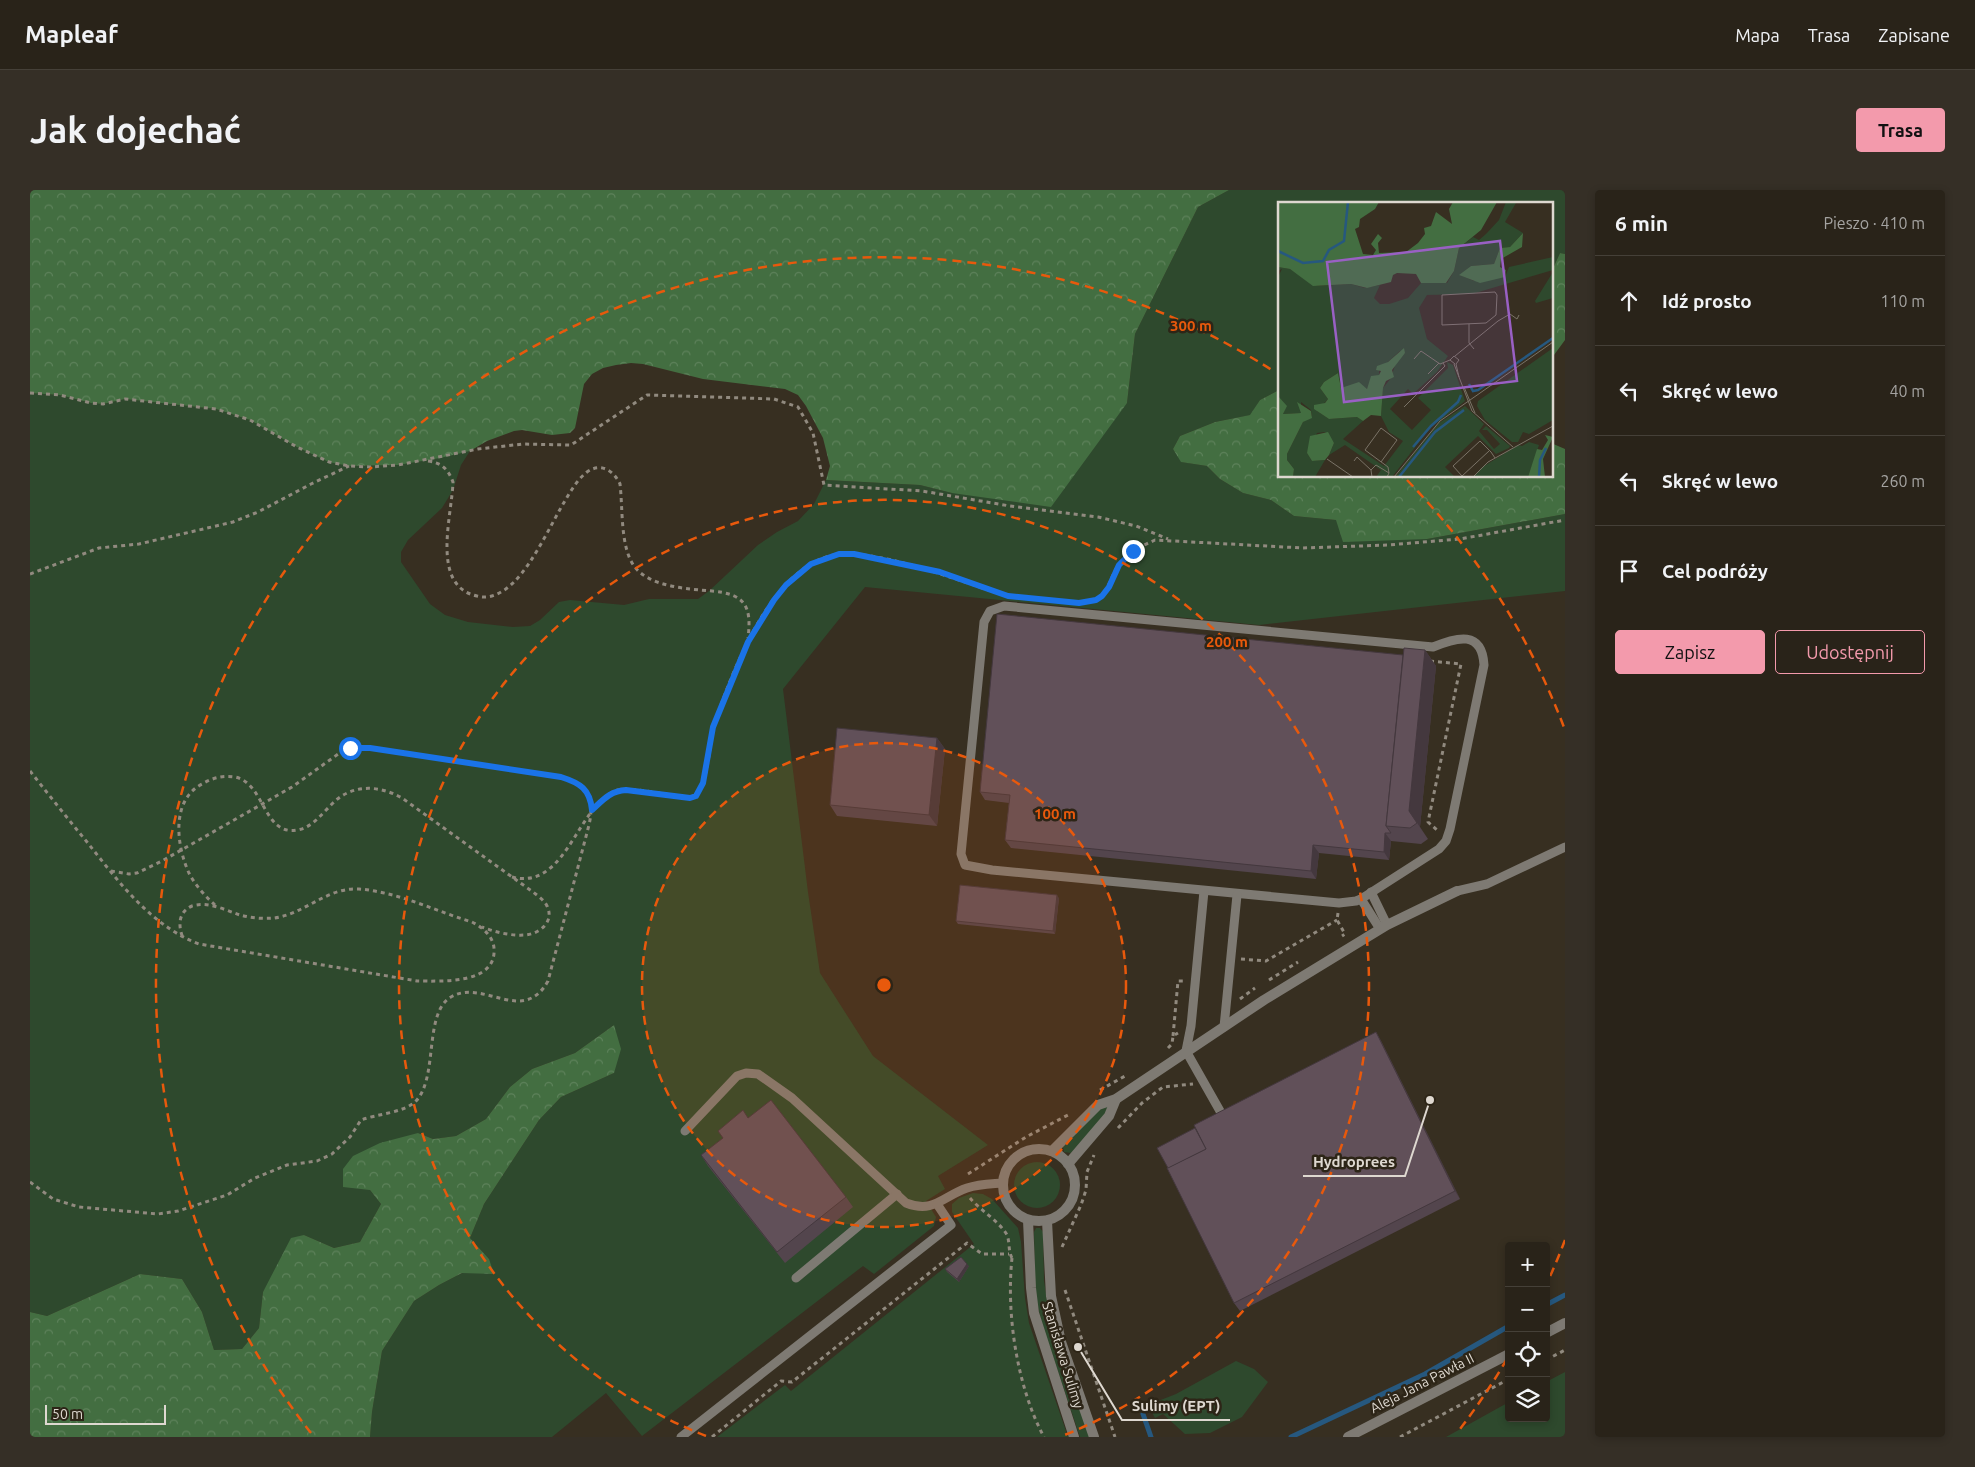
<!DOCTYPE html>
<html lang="pl">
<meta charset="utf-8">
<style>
body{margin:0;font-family:Ubuntu,sans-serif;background:#352f26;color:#f1f3f6}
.controls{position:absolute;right:15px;bottom:15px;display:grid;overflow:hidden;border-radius:5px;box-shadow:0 2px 8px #0003}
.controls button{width:45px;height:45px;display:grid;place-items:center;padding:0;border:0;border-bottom:1px solid #454038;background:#292319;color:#f1f3f6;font:25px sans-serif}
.scale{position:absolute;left:15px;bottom:12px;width:121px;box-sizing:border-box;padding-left:5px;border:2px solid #ded8d0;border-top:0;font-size:14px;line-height:18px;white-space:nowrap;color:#ded8d0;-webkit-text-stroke:4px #2d2517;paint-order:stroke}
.stop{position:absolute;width:15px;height:15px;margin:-11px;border:4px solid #1a73e8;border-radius:50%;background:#fff}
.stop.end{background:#1a73e8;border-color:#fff;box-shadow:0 1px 5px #0008}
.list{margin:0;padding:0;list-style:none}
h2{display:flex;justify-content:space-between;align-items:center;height:65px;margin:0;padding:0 20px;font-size:21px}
h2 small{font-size:16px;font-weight:400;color:#a5a4a2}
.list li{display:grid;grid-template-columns:32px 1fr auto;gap:15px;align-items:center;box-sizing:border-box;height:90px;padding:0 20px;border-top:1px solid #454038}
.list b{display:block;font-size:19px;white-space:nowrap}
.list em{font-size:16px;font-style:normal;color:#a5a4a2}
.actions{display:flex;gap:10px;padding:15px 20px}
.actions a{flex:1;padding:11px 0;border:1px solid #f39aac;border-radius:5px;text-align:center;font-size:18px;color:#f39aac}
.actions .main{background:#f39aac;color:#111}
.icon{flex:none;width:28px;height:28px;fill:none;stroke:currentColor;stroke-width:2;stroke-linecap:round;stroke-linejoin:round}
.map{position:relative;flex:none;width:1535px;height:1247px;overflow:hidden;border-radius:5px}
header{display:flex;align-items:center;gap:30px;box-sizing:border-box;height:70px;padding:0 25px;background:#292319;border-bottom:1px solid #454038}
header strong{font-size:24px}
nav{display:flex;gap:28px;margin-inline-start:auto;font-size:18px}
.intro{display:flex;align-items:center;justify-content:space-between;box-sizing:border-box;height:120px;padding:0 30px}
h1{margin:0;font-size:35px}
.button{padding:12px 22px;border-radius:5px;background:#f39aac;color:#111;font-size:18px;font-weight:700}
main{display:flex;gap:30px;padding:0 30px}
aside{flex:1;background:#292319;border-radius:5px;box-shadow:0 2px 8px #0003}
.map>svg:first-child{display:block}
.grass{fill:#2e492d}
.forest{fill:url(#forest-crowns)}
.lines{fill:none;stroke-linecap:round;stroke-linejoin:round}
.stream{stroke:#26587f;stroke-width:5}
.path{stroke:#918a7f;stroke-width:3;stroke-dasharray:4 4;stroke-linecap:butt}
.service{stroke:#7e7a73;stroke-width:9}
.minor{stroke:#7e7a73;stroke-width:10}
.tertiary{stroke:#7e7a73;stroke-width:10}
.wall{fill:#53454d}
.shaded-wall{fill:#44383e}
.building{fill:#615059;stroke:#44383e}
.route{stroke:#1a73e8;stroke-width:6}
.ring{fill:none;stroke:#e8590c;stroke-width:2.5;stroke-dasharray:9 6}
.labels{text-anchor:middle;stroke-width:5;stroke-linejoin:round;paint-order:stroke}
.street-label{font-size:14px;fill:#ded8d0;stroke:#2d2517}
.inset-river{fill:none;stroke:#26587f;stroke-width:2.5}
.inset-road{fill:none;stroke:#7a7367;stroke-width:1}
.view{fill:#9960c4;fill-opacity:0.15;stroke:#9960c4;stroke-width:2.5}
.inset-edge{fill:none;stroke:#ded8d0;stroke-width:2.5}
.centre{fill:#e8590c;stroke:#2d2517;stroke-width:2.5}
.ring-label{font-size:15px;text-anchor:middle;font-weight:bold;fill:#e8590c;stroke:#2d2517;stroke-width:5;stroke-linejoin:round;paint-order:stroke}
.leader{fill:none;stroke:#ded8d0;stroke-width:2}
.callout-dot{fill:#ded8d0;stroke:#2d2517;stroke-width:2}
.callout-label{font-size:15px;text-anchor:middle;font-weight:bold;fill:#ded8d0;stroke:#2d2517;stroke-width:5;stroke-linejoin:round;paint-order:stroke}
</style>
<header>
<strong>Mapleaf</strong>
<nav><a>Mapa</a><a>Trasa</a><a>Zapisane</a></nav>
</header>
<div class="intro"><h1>Jak dojechać</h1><a class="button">Trasa</a></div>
<main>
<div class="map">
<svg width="1535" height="1247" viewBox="0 0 1535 1247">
<defs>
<pattern id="forest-crowns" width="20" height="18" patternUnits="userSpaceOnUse" patternTransform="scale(1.25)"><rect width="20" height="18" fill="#436e41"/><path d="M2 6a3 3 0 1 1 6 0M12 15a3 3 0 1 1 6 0" fill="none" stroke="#5e825b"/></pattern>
</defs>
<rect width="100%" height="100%" fill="#372f21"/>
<g class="grass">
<polygon points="1199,0 1535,0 1535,64 1530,63 1521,83 1521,14 1249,14 1249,200 1230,210 1221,225 1185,232 1150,246 1143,259 1152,272 1177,276 1190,289 1213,303 1241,310 1264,326 1306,330 1397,349 1535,324 1535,401 1229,435 835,397 753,499 778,702 790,783 843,866 958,955 908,986 915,999 896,1011 906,1027 904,1036 844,1084 833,1076 612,1246 576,1203 522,1247 340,1247 342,1222 352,1161 384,1111 409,1095 459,1069 440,1048 454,1014 509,930 531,907 584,883 584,835 545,863 502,879 480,897 456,929 426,946 403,949 388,943 340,1000 351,1014 330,1052 304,1058 274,1045 233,1102 229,1138 212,1159 184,1160 172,1122 152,1089 110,1084 17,1126 0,1122 0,203 30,205 61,213 73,214 95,209 186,219 220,230 267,257 299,271 319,276 368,275 440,261 431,275 423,300 412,318 378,350 371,362 371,372 400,414 415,425 438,432 483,437 500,436 510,430 529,412 540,410 594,415 619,409 668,409 679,401 728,355 747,342 768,331 784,314 796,290 890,295 922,303 1097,213 1105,144 1168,17"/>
<polygon points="1073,916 1078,916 1079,920 1041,963 1034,962 1033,957 1053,935"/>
<circle cx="1007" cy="995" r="23"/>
<polygon points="943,1003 953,1004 962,1009 988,1038 991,1052 995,1108 999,1133 1038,1247 687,1247 755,1195 761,1201 944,1054 922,1022 922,1014 929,1008"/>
<polygon points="1006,1038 1010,1038 1013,1042 1014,1091 1020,1129 1060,1247 1050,1247 1012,1134 1007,1113 1005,1092 1004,1042"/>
<polygon points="1206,1171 1224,1179 1238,1192 1212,1227 1180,1243 1155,1244 1133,1224 1125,1228 1118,1215 1146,1204"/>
<polygon points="1535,1182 1535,1247 1416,1247 1479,1212 1479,1228 1516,1228 1516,1192"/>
</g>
<g class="forest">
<polygon points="0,0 1199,0 1168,17 1105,144 1097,213 1021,317 922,303 890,295 796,290 800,276 793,248 776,216 768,205 755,199 673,189 613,174 601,173 586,175 573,178 562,184 554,194 545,238 540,243 522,245 492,240 484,241 457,251 440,261 410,268 368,275 319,276 299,272 267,257 220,230 186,219 95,209 73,214 61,213 30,205 0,203"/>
<polygon points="1530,63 1535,64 1535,150 1524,165 1521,172 1521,83"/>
<polygon points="1249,200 1249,286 1521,286 1521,253 1535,259 1535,324 1397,349 1313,352 1306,330 1264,326 1241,310 1213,303 1190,289 1177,276 1151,272 1143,259 1150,246 1185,232 1220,225 1230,210"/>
<polygon points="584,835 591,859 584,883 531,907 509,930 454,1014 440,1048 459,1069 464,1084 432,1083 409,1095 384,1111 352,1161 342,1222 340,1247 0,1247 0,1122 17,1126 110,1084 152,1089 172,1122 184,1160 212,1159 229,1138 233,1102 261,1048 274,1045 304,1058 330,1052 351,1014 340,1000 313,997 313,979 323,966 350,953 388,943 403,949 426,946 456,929 480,897 502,879 545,863"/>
</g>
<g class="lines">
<g class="stream">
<polyline points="1516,1115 1535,1105"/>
<polyline points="1113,1224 1121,1247"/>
<polyline points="1261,1247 1395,1184 1479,1136"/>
</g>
<g class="path">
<polyline points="0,203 30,205 61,213 73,214 95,209 186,219 220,230 267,257 299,272 319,276 340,277 368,275 448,259 493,254 541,255 617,205 744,209 768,217 783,243 794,295 892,301 980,316 1068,327 1106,336 1138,349"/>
<path d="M 398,271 C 412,273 418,279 423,292 C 422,326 400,396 447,406 C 460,410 474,402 484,392 C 504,372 521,334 536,309 C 542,299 548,289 557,282 C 571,272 584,281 590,294 C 593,319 590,356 604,376 C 619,397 658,399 682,401 C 715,404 722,416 718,448"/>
<polyline points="0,384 69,358 109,354 203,332 228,322 281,294 319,276"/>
<path d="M 1061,411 C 1080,405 1079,388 1089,374 C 1098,362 1112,356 1125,350 L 1273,358 L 1358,355 L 1430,349 L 1535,330"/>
<polyline points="1400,471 1431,474 1398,632 1407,640 1407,641"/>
<path d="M 0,581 C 19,605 38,629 57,652 C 88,691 121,736 169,754 L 387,791 C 411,791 467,795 464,758 C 463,746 452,737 442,732 C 405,721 368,702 329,699 C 297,697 275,724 244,728 C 233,729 221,728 210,725 C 195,720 178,711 162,716 C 148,722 148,736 153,748"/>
<path d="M 482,687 C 528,699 543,639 569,613 C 574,608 580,602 588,600 C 604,597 642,606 660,608 L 666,606 C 681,585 678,550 687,526 C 707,470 750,356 825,364 C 876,369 923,389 971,404"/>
<path d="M 185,715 C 175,706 165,695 159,683 C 146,655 141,610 172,594 C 182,588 193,585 205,587 C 235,593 233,646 267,640 C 281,638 290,626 300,616 C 320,594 347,594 372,608 L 503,702 C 508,706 514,710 517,716 C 525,732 509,744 495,745 C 480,746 465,742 452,737"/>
<polyline points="1308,723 1307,730 1315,744 1312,746"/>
<polyline points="1211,769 1236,771 1307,730"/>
<polyline points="1239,790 1268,772"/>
<polyline points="1210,809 1225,798"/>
<polyline points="1143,846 1148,791 1154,791"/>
<polyline points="1138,858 1142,854 1143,846 1148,843"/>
<polyline points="1070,900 1095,886"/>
<polyline points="1088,938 1112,913 1133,897 1163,894"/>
<polyline points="938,984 996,947 1038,925"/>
<path d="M 0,992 L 23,1009 L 49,1017 L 128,1024 L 148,1021 L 197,1005 L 225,988 L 257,975 L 287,971 L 302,964 L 320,947 L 331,930 C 347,924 372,923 385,912 C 409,889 393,823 421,807 C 453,788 493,836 518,791 L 559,635 C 565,607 558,596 531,587 L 340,558 L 320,558 L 311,562 L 262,597 L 132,671 L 107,683 L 99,684 L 81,681"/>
<path d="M 940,1008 C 951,1021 969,1031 977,1045 C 980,1052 978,1061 982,1068"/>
<polyline points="1032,1057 1051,1015 1056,1000 1057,982 1064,965"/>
<path d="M 982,1068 C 976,1124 987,1197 1014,1247"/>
<polyline points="1035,1100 1085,1247"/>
<polyline points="1516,1170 1535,1160"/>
<polyline points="682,1247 751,1191 762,1192 937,1053 952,1064 979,1064"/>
<polyline points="1370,1247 1479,1189"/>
</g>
<g class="service">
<path d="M 974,416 L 1403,457 C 1427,447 1452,440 1454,475 L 1420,639 L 1416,651 L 1409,659 L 1331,709 L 1326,711 L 1309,713 L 962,680 L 935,675 L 931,664 L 954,432 L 960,421 Z"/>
<polyline points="1174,701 1161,836 1156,861 1190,921"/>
<polyline points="1427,701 1457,694 1535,657"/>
<polyline points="1341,702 1357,735"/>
<polyline points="1331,709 1350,739"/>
<polyline points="1194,837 1207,705"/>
<path d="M 655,941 L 707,886 L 716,883 L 728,884 L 762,908 L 876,1013 C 904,1024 913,1006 937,998 C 949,994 960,994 972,993"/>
<polyline points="766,1088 867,1004"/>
<polyline points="651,1247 921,1035 907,1014"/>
</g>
<g class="minor">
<circle cx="1009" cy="995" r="36"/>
<polyline points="1022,961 1068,915 1086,909 1234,810 1357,735 1427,701"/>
<polyline points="1038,974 1079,926 1086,909"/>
<polyline points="998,1030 1001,1098 1004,1123 1044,1247"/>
<polyline points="1017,1031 1021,1106 1031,1152 1064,1247"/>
</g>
<g class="tertiary">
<polyline points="1516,1143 1535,1133"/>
<polyline points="1318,1247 1479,1164"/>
</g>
</g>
<g class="wall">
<polygon points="1395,460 1406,476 1390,637 1398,649 1391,654 1361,651 1359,670 1289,663 1286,689 981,658 975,650 979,613 955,610 950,602 1373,465"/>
<polygon points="907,548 915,559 907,636 807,626 800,615"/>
<polygon points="1029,708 1025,744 928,734 926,731"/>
<polygon points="1346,842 1351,851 1430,1009 1210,1121 1204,1113"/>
<polygon points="718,928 816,1007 823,1017 755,1073 678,976 671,965 693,948 688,941"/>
<polygon points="939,1076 929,1092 917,1082 915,1079"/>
</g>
<g class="shaded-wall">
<polygon points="1395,460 1406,476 1390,637 1398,649 1379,621"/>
<polygon points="907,548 915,559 907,636 899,625"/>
<polygon points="1355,643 1361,651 1359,670 1354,662"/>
<polygon points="1283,655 1289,663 1286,689 1281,681"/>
<polygon points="1027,705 1029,708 1025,744 1023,741"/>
<polygon points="1346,842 1351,851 1430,1009 1425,1001"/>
<polygon points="937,1074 939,1076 929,1092 927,1089"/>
</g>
<g class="building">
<polygon points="967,424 1373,465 1356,636 1361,643 1355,643 1354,662 1283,655 1281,681 975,650 980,605 950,602"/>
<polygon points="1374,458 1395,460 1379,621 1387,633 1380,638 1356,636"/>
<polygon points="807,538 907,548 899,625 800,615"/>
<polygon points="930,695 1027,705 1023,741 926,731"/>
<polygon points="1346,842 1425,1001 1204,1113 1137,978 1176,959 1164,935"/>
<polygon points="741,910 816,1007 747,1062 671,965 693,948 688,941 713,920 718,928"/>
<polygon points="1165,938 1176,959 1138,978 1127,958"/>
<polygon points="931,1067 937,1074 927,1089 915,1079"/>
</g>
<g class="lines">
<path class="route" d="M 320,558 L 340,558 L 531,587 C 550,593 560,599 562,620 C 573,610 580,601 596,600 L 660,608 L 666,606 L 673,593 L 683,537 L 718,452 L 744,410 L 756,395 L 781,374 L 809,364 L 824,364 L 910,382 L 978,406 L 1049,413 L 1066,410 L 1072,406 L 1079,397 L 1089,375 L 1103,361"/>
</g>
<circle cx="854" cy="795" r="242" fill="#e8590c" fill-opacity=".12"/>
<g class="ring">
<circle cx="854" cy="795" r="242"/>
<path d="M676 1246A485 485 0 1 1 1032 1246"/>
<path d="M1535 1050A727 727 0 0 1 1518 1091M1477 1169A727 727 0 0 1 1427 1243M281 1243A727 727 0 0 1 1245 182M1377 290A727 727 0 0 1 1535 540"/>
</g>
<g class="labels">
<g class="street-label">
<text transform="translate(1033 1165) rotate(73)" y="5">Stanisława Sulimy</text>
<text transform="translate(1392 1193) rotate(-27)" y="5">Aleja Jana Pawła II</text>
</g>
</g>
<g transform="translate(1248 12)">
<rect width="275" height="275" fill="#372f21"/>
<path d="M 228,0 L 238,1 L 227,20 L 245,31 L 232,45 L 222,46 L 216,62 L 193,64 L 182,73 L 196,79 L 227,75 L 231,65 L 275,55 L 275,68 L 194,92 L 149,93 L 141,106 L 149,137 L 170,154 L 159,170 L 135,192 L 130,187 L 112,207 L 134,228 L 153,208 L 140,196 L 170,166 L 169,160 L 175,163 L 187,199 L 152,226 L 114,275 L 98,275 L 103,268 L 67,243 L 51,253 L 56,241 L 47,230 L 39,231 L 29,251 L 34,259 L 47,258 L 37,275 L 15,275 L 16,267 L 9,258 L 9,252 L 25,220 L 34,214 L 33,208 L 23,200 L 23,211 L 5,212 L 7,207 L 0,194 L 0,75 L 4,67 L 0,69 L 0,65 L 12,67 L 39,84 L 73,82 L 87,86 L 102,83 L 96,96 L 102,102 L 111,102 L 130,96 L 143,81 L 169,81 L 176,69 L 181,46 L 195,35 L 201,38 L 208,32 L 221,18 ZM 122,149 L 127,151 L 119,157 L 113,176 L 105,186 L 103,214 L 111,230 L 125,239 L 106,264 L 65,237 L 85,219 L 79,215 L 51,217 L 39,209 L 50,197 L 42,186 L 46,180 L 60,171 L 63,186 L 84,184 L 89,187 L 94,174 L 101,174 L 101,168 ZM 275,70 L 275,96 L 258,101 L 257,99 ZM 275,146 L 275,218 L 251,232 L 245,230 L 240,240 L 234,240 L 207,218 L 199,204 L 200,199 ZM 187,204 L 206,222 L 201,229 L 216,247 L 222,242 L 209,228 L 204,228 L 208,224 L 232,244 L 231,246 L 218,252 L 200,234 L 167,265 L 177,275 L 117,275 L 161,221 ZM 251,240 L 261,243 L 250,275 L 196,275 L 203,266 L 240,243 L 244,244 Z" fill="#2e492d" fill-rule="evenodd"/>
<path d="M 0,0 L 101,0 L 97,7 L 82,17 L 81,25 L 77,27 L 85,52 L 95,53 L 98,48 L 93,42 L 100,32 L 104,36 L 100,41 L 101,51 L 128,50 L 140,41 L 147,32 L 146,26 L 153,24 L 158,10 L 174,22 L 171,7 L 175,0 L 219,0 L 203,28 L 181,46 L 176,69 L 168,81 L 143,81 L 138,72 L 119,71 L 115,73 L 113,80 L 89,86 L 73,82 L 35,84 L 12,67 L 0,65 ZM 245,31 L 244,45 L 223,57 L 222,65 L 228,68 L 227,75 L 202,81 L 181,73 L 193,64 L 216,62 L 222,46 L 232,45 ZM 126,146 L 127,151 L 114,168 L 116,175 L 108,179 L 105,186 L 103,214 L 93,213 L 85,219 L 79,215 L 51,217 L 36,207 L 36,203 L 47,201 L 50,197 L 42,186 L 46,180 L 60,171 L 63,186 L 81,180 L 89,187 L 93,174 L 101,173 L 103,169 L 98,168 L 99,164 L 110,160 ZM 0,194 L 9,204 L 5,212 L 23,211 L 19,200 L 33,209 L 34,216 L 25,220 L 9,252 L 9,258 L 16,267 L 15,275 L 0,275 ZM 50,230 L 56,241 L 51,253 L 47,258 L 34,259 L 29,251 L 32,234 ZM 267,233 L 275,235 L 265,257 L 267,275 L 250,275 L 259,247 L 264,248 L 270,238 Z" fill="#436e41"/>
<path class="inset-river" d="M 0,49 L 25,61 L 45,59 L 51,48 L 66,39 L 70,0M 191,182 L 195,189 L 200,188 L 275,136M 135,245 L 153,224 L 180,200 L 183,193M 121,275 L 157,230 L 186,208M 261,275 L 262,258 L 268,246"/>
<path class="inset-road" d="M 217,90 L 219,93 L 218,113 L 208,121 L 164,123 L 164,93 ZM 191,122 L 191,141 L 196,147M 177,154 L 220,119 L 232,112 L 239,117 L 241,113M 136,157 L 143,149 L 162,162 L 172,158M 176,162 L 194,209 L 235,245M 177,162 L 172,158 L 176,154 L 181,158 L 178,162 L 181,175M 150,172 L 161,161M 186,185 L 197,211M 126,205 L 167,164 L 165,161M 211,249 L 184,274 L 175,264 L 202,239 L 213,250 L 217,256M 49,257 L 75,275M 76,259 L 79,255 L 93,268M 103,260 L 119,238 L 103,226 L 87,248 L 110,265 L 111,271M 94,275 L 93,268 L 98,263 L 111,271 L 109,275M 116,275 L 162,219 L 275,140M 195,275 L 210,260 L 275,224"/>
<path class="view" d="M 222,39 L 239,179 L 66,200 L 49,60 Z"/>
<rect width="275" height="275" class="inset-edge"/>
</g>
<circle cx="854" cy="795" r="8" class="centre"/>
<g class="ring-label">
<text x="1161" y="141">300 m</text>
<text x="1197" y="457">200 m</text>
<text x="1025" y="629">100 m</text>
</g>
<path class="leader" d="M1400 910L1375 986H1273M1048 1157L1092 1230H1200"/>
<g class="callout-dot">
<circle cx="1400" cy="910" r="5"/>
<circle cx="1048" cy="1157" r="5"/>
</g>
<g class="callout-label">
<text x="1324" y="977">Hydroprees</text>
<text x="1146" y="1221">Sulimy (EPT)</text>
</g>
</svg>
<div class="controls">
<button>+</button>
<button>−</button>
<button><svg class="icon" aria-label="locate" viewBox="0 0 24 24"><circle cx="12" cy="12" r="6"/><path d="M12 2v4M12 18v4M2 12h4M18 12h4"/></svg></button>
<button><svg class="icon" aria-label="layers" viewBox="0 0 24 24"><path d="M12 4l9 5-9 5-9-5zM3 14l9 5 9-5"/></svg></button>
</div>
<div class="scale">50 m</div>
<div class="stop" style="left:320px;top:558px"></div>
<div class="stop end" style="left:1103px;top:361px"></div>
</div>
<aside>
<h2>6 min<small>Pieszo · 410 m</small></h2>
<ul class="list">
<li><svg class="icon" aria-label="ahead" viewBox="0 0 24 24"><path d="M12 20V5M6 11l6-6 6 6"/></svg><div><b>Idź prosto</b></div><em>110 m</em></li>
<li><svg class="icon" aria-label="left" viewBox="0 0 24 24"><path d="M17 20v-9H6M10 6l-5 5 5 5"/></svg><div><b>Skręć w lewo</b></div><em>40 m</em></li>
<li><svg class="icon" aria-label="left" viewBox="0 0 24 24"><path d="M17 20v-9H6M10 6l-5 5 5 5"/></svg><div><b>Skręć w lewo</b></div><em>260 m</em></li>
<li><svg class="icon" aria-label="arrive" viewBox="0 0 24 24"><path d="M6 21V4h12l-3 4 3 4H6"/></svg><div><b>Cel podróży</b></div></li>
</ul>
<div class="actions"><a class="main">Zapisz</a><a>Udostępnij</a></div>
</aside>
</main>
